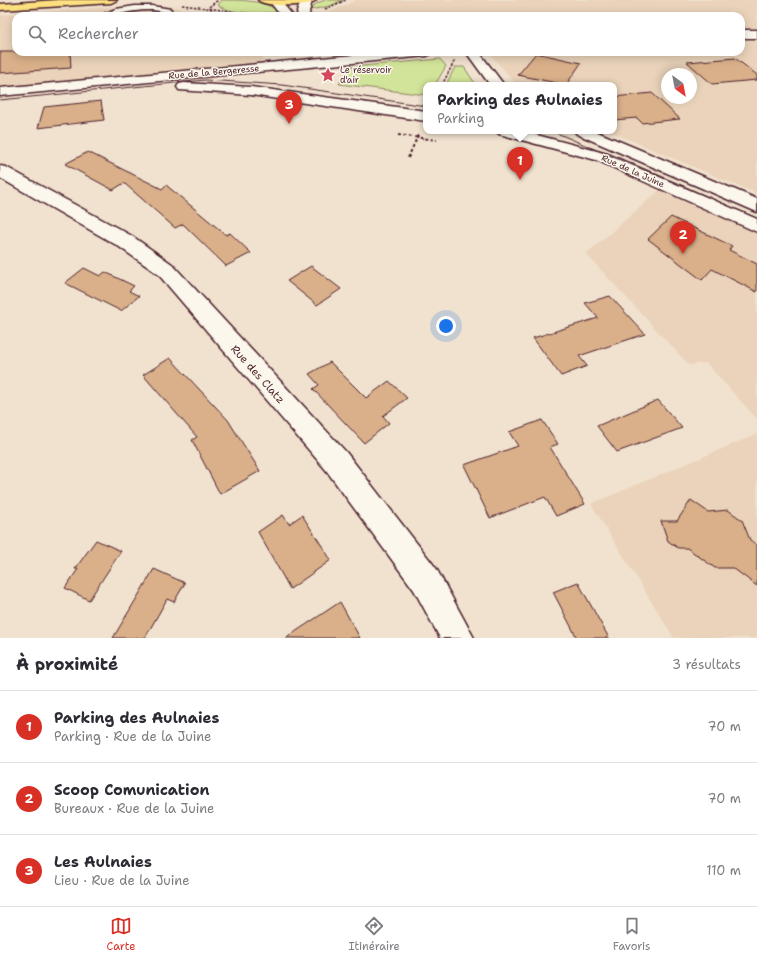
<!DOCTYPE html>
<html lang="fr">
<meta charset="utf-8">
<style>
body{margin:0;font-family:"Shantell Sans",sans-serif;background:#f7f7f7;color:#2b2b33}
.compass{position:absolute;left:661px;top:68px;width:36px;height:36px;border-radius:50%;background:#fff;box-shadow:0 2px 10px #0003;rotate:148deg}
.you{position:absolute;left:446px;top:326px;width:14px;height:14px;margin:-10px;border:3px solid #fff;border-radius:50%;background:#1a73e8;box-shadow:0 0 0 6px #1a73e833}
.badge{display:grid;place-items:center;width:26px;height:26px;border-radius:50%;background:#d93025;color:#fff;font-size:13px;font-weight:700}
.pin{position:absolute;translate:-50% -33px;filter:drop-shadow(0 1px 2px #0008)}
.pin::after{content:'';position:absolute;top:21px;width:14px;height:12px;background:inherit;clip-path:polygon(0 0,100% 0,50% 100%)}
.popup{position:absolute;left:423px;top:82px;width:194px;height:52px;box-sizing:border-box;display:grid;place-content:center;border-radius:8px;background:#fff;filter:drop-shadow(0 1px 3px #0005);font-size:13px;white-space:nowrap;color:#7c7c81}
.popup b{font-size:15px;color:#2b2b33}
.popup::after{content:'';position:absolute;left:50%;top:100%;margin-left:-8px;border:8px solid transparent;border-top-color:#fff}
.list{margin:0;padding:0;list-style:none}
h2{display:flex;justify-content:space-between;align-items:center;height:52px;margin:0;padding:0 16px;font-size:17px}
h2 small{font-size:13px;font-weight:400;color:#7c7c81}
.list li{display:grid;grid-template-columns:26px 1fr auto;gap:12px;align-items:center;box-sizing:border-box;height:72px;padding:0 16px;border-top:1px solid #e1e1e2}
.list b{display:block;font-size:15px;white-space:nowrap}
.list p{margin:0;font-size:13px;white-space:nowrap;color:#7c7c81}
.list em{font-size:13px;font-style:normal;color:#7c7c81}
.icon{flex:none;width:22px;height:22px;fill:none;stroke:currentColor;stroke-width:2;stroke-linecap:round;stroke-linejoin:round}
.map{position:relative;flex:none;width:757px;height:638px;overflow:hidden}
.search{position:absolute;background:#fff;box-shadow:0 2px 10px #0003;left:12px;right:12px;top:12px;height:44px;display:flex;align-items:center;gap:10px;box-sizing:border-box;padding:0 14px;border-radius:12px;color:#7c7c81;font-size:15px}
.sheet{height:268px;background:#fff}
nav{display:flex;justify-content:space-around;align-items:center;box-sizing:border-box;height:56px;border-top:1px solid #e1e1e2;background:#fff;font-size:11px;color:#7c7c81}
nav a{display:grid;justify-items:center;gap:2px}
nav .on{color:#d93025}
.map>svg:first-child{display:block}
.built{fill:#ead3ba;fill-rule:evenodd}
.green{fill:#d1e499;stroke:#8e8262}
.building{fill:#d9b08a;stroke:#4a1f2b}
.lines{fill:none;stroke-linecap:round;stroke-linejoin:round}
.service-casing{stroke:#4a1f2b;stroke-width:3}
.minor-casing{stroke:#4a1f2b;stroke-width:3}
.primary-casing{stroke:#4a1f2b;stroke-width:3}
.path-far1{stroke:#4a1f2b;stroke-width:1.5;stroke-dasharray:2.5 1.5;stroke-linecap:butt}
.path{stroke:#4a1f2b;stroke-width:2;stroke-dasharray:3 2.5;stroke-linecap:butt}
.service{fill:#fbf7ec;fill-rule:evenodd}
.minor{fill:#fbf7ec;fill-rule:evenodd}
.primary{fill:#fce080;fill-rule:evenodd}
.tram{stroke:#4a1f2b;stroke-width:1}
.labels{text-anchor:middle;stroke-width:3;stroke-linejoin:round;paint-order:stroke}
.far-poi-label{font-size:9px;fill:#4a1f2b;stroke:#fbf7ec;text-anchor:start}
.far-street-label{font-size:9px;fill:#4a1f2b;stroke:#fbf7ec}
.street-label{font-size:11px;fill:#4a1f2b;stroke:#fbf7ec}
</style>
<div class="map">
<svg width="757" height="638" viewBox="0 0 757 638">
<rect width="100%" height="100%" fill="#f1e2cf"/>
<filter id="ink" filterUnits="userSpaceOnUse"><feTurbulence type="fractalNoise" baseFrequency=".025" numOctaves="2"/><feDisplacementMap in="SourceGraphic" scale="8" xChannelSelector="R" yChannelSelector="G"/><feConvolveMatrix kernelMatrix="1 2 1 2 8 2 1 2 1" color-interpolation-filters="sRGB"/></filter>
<g filter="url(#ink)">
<g class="built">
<polygon points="356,0 757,0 757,28 741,28 741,16 318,16 318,14 332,11"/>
<polygon points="115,7 178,8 234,16 16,16 16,52 285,52 263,54 263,64 0,90 0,15"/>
<path d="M 741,41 L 757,41 L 757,194 L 609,131 L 614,131 L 614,85 L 517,85 L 490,54 L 506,52 L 741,52 ZM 667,74 L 691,74 L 691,98 L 667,98 Z"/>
<polygon points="661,189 757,233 757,419 706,363 689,365 586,254"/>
<polygon points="757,434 757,638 674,638 591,504"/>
</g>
<g class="green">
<path d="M 222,0 C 240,0 266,0 279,12 C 264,13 230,15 218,5 Z"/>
<polygon points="325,0 343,0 330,6 310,10 317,3"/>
<polygon points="440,59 446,66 435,85 426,85 426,95 339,84 350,67"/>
<polygon points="455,67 464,67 476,85 446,85"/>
</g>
<g class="building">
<polygon points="0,52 70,52 71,68 0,73"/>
<polygon points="536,53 581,63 566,85 518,75"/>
<polygon points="735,58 757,75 757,80 712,84 687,62"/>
<polygon points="652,93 680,119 642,123 637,118 614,120 614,97"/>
<polygon points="101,101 104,120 38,128 44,107"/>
<polygon points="88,152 162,189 166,185 226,235 230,233 251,253 226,266 183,224 175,228 124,183 113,190 65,164"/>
<polygon points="671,217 732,246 729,250 757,264 757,292 712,269 702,280 648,239"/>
<polygon points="311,266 341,289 317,305 287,281"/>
<polygon points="84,268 100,276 105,272 134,286 129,291 139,296 121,311 65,283"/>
<polygon points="610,296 645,334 579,356 587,366 561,376 533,338 598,318 585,303"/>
<polygon points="170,358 228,420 260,471 220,494 192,440 197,437 143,375"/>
<polygon points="330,362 366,398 389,381 407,398 383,416 389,423 364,443 313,389 319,385 309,374"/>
<polygon points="658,400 682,428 617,452 597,426"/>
<polygon points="542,420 558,444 550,447 585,504 556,516 545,497 490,518 464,465 518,446 509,432"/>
<polygon points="691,500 708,512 728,510 742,520 750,540 757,545 757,586 733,568 715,568 687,548 678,548 668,541 661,521 677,521"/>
<polygon points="283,515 289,524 302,515 331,560 290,589 258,532"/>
<polygon points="96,540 121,551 89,600 65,588 78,569 75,569"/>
<polygon points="154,569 185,583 174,602 167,599 145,638 113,638"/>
<polygon points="578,582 609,638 577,638 553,592"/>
<polygon points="340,602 360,638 286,638"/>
</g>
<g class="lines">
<defs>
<path id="service" d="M 135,6 L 152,6 L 171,9 L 171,16 L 163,16 L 164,12 C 140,6 122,16 99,16 L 116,9 Z"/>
<g id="minor">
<polygon points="272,0 280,0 293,16 281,16 270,2"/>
<polygon points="301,0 312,1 309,12 310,16 298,16 297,12"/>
<rect x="741" y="30" width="16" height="8"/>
<polygon points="386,52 433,52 427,56 0,96 0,88"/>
<polygon points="466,52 479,52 504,85 490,85"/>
<polygon points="184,83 251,87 426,111 426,121 251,95 179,90 177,87 179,84"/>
<polygon points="496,131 522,131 608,154 757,219 757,232 596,160 499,134"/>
<polygon points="574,131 595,131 757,199 757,212 577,134"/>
<polygon points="0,166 6,167 132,236 172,264 346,452 436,568 474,638 440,638 414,590 326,470 158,274 118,246 0,178"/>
</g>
<g id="primary">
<polygon points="58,0 117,0 111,3 0,10 0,4"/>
<path d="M 258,0 L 316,0 C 310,7 264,7 258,0 Z"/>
</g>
</defs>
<use href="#service" class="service-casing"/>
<use href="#minor" class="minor-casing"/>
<use href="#primary" class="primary-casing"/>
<g class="path-far1">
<polyline points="182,5 252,14"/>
<polyline points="209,7 218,0"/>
<polyline points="325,9 346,0"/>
<polyline points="442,85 455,60"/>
</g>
<g class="path">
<polyline points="398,135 437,140"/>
<polyline points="408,158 419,133"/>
</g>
<use href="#service" class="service"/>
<use href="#minor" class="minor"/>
<use href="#primary" class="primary"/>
<g class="tram">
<polyline points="0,100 205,80 282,85 426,106"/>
<polyline points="552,131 757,218"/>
</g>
</g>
</g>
<defs>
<symbol id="sight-bare" viewBox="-9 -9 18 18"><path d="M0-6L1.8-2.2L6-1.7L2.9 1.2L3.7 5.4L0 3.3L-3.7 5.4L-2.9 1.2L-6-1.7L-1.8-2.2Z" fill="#d1495b" stroke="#fbf7ec" stroke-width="2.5" paint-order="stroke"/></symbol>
</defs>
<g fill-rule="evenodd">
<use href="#sight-bare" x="317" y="64" width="22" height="22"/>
</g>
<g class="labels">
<g class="far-poi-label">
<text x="340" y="73">Le réservoir<tspan x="340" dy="10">d'air</tspan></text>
</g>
<g class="far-street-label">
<text transform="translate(214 72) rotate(-5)" y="3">Rue de la Bergeresse</text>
<text transform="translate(633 171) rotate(24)" y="3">Rue de la Juine</text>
</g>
<g class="street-label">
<text transform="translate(258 374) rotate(48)" y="4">Rue des Clatz</text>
</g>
</g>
</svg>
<svg class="compass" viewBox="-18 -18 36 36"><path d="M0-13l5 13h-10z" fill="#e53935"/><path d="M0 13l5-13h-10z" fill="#7c7c81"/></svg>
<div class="you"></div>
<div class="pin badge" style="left:520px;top:180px">1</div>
<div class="popup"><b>Parking des Aulnaies</b>Parking</div>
<div class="pin badge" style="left:683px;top:254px">2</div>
<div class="pin badge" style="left:289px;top:124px">3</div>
<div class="search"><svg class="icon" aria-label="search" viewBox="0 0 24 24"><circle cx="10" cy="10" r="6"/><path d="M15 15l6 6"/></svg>Rechercher</div>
</div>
<section class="sheet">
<h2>À proximité<small>3 résultats</small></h2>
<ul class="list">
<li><span class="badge">1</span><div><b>Parking des Aulnaies</b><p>Parking · Rue de la Juine</p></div><em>70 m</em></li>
<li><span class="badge">2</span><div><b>Scoop Comunication</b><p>Bureaux · Rue de la Juine</p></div><em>70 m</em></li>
<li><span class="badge">3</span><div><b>Les Aulnaies</b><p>Lieu · Rue de la Juine</p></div><em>110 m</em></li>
</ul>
</section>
<nav>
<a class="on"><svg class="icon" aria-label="map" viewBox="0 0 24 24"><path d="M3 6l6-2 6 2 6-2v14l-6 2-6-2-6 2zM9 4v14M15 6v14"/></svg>Carte</a>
<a><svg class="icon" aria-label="directions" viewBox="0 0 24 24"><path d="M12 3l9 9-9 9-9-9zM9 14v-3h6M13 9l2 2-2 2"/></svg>Itinéraire</a>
<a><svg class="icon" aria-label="saved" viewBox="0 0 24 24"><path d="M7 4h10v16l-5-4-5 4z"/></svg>Favoris</a>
</nav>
